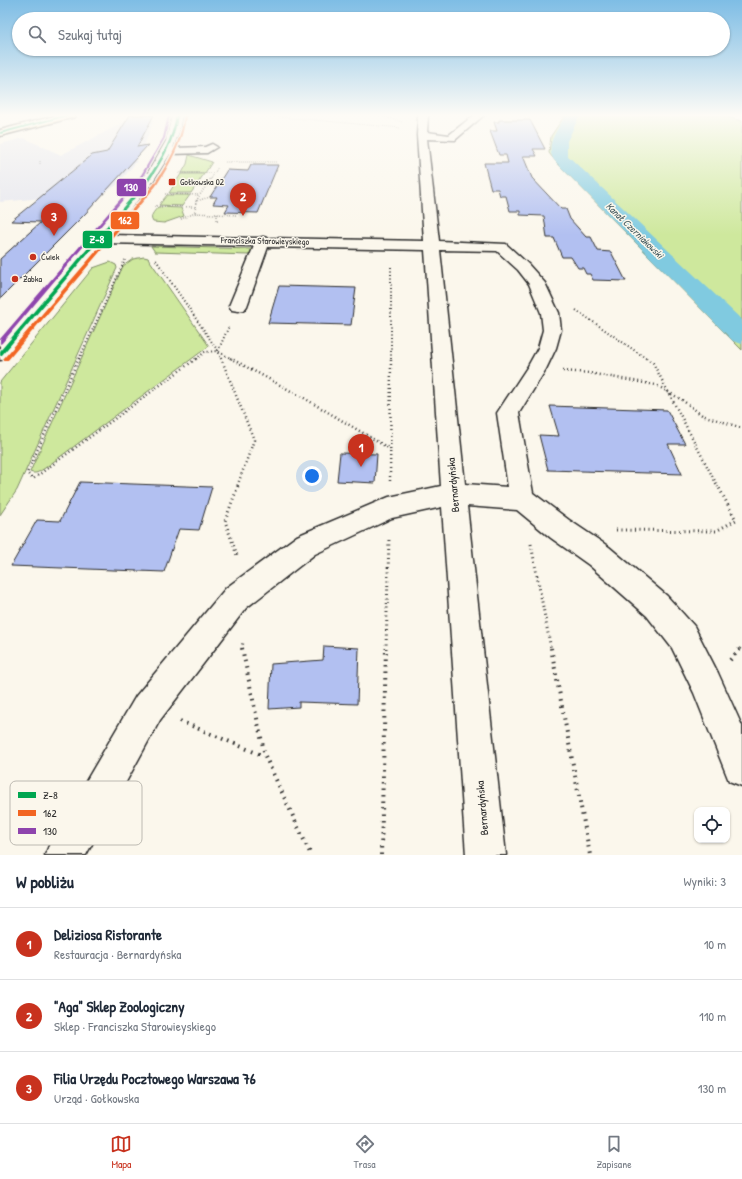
<!DOCTYPE html>
<html lang="pl">
<meta charset="utf-8">
<style>
body{margin:0;font-family:"Patrick Hand",sans-serif;background:#f6f6f7;color:#1f2937}
.controls{position:absolute;right:12px;bottom:12px;display:grid;overflow:hidden;border-radius:8px;box-shadow:0 1px 3px #0004}
.controls button{width:36px;height:36px;display:grid;place-items:center;padding:0;border:0;border-bottom:1px solid #e0e1e3;background:#fff;color:#1f2937;font:20px sans-serif}
.you{position:absolute;left:312px;top:476px;width:14px;height:14px;margin:-10px;border:3px solid #fff;border-radius:50%;background:#1a73e8;box-shadow:0 0 0 6px #1a73e833}
.badge{display:grid;place-items:center;width:26px;height:26px;border-radius:50%;background:#c8321e;color:#fff;font-size:13px;font-weight:700}
.pin{position:absolute;translate:-50% -33px;filter:drop-shadow(0 1px 2px #0008)}
.pin::after{content:'';position:absolute;top:21px;width:14px;height:12px;background:inherit;clip-path:polygon(0 0,100% 0,50% 100%)}
.list{margin:0;padding:0;list-style:none}
h2{display:flex;justify-content:space-between;align-items:center;height:52px;margin:0;padding:0 16px;font-size:17px}
h2 small{font-size:13px;font-weight:400;color:#747a83}
.list li{display:grid;grid-template-columns:26px 1fr auto;gap:12px;align-items:center;box-sizing:border-box;height:72px;padding:0 16px;border-top:1px solid #e0e1e3}
.list b{display:block;font-size:15px;white-space:nowrap}
.list p{margin:0;font-size:13px;white-space:nowrap;color:#747a83}
.list em{font-size:13px;font-style:normal;color:#747a83}
.icon{flex:none;width:22px;height:22px;fill:none;stroke:currentColor;stroke-width:2;stroke-linecap:round;stroke-linejoin:round}
.map{position:relative;flex:none;width:742px;height:855px;overflow:hidden}
.search{position:absolute;background:#fff;box-shadow:0 1px 3px #0004;left:12px;right:12px;top:12px;height:44px;display:flex;align-items:center;gap:10px;box-sizing:border-box;padding:0 14px;border-radius:22px;color:#747a83;font-size:15px}
.sheet{height:268px;background:#fff}
nav{display:flex;justify-content:space-around;align-items:center;box-sizing:border-box;height:56px;border-top:1px solid #e0e1e3;background:#fff;font-size:11px;color:#747a83}
nav a{display:grid;justify-items:center;gap:2px}
nav .on{color:#c8321e}
.map>svg:first-child{display:block}
.built{fill:#e5e6ee}
.green{fill:#cee89d;stroke:#7c8a64}
.lines{fill:none;stroke-linecap:round;stroke-linejoin:round}
.canal{fill:#80cae0;fill-rule:evenodd}
.building{fill:#b2c0f1;stroke:#2b2b2b}
.minor-casing{stroke:#2b2b2b;stroke-width:3}
.major-casing{stroke:#2b2b2b;stroke-width:3}
.path-far5{stroke:#2b2b2b;stroke-width:1;stroke-dasharray:0.5 1.5;stroke-linecap:butt}
.path-far4{stroke:#2b2b2b;stroke-width:1.5;stroke-dasharray:0.5 2;stroke-linecap:butt}
.path-far3{stroke:#2b2b2b;stroke-width:2;stroke-dasharray:1 2.5;stroke-linecap:butt}
.path-far2{stroke:#2b2b2b;stroke-width:2.5;stroke-dasharray:1 3;stroke-linecap:butt}
.path-far1{stroke:#2b2b2b;stroke-width:3;stroke-dasharray:1 3.5;stroke-linecap:butt}
.path{stroke:#2b2b2b;stroke-width:4;stroke-dasharray:1.5 5;stroke-linecap:butt}
.minor{fill:#fbf7ec;fill-rule:evenodd}
.major{fill:#fbdf96;fill-rule:evenodd}
.bus-1-casing{stroke:#fbf7ec;stroke-width:3}
.bus-2-casing{stroke:#fbf7ec;stroke-width:3}
.bus-3-casing{stroke:#fbf7ec;stroke-width:3}
.bus-1{fill:#00a651;fill-rule:evenodd}
.bus-2{fill:#f26522;fill-rule:evenodd}
.bus-3{fill:#8e44ad;fill-rule:evenodd}
.poi-dot{fill:#c8321e;stroke:#fbf7ec;stroke-width:1.5}
.labels{text-anchor:middle;stroke-width:3;stroke-linejoin:round;paint-order:stroke}
.far-poi-label{font-size:9px;fill:#2b2b2b;stroke:#fbf7ec;text-anchor:start}
.far-street-label{font-size:9px;fill:#2b2b2b;stroke:#fbf7ec}
.far-water-label{font-size:10px;font-style:italic;fill:#445b61;stroke:#fbf7ec}
.street-label{font-size:11px;fill:#2b2b2b;stroke:#fbf7ec}
.key{fill:#fbf7ec;stroke:#bdbab2;stroke-width:1}
.key-label{font-size:11px;fill:#2b2b2b}
.line-badge{stroke:#fbf7ec;stroke-width:1.5}
.badge-label{font-size:11px;text-anchor:middle;font-weight:bold;fill:#fff}
</style>
<div class="map">
<svg width="742" height="855" viewBox="0 0 742 855">
<rect width="100%" height="100%" fill="#fbf7ec"/>
<filter id="ink" filterUnits="userSpaceOnUse"><feTurbulence type="fractalNoise" baseFrequency=".025" numOctaves="2"/><feDisplacementMap in="SourceGraphic" scale="8" xChannelSelector="R" yChannelSelector="G"/><feConvolveMatrix kernelMatrix="1 2 1 2 8 2 1 2 1" color-interpolation-filters="sRGB"/></filter>
<g filter="url(#ink)">
<polygon class="built" points="153,116 153,122 144,146 134,161 137,161 117,185 105,192 0,202 0,144 24,138 61,155 132,118"/>
<g class="green">
<polygon points="565,115 719,115 742,121 742,350 557,163 549,153 551,136"/>
<polygon points="189,155 212,162 205,173 182,173 187,164"/>
<polygon points="181,174 204,174 191,193 169,193"/>
<polygon points="167,195 190,195 182,206 159,205"/>
<path d="M 158,207 L 181,208 L 184,216 L 164,223 L 153,222 C 149,216 154,212 158,207 Z"/>
<polygon points="151,246 253,249 251,254 248,255 155,252"/>
<path d="M 144,257 L 148,258 L 209,346 L 45,468 C 40,471 36,475 30,472 L 123,266 L 133,259 Z"/>
<polygon points="110,262 116,265 117,268 17,490 0,515 0,382 93,268"/>
</g>
<g class="lines">
<path class="canal" d="M 566,115 L 580,115 L 567,141 L 567,155 L 742,320 L 742,344 L 733,341 L 554,160 C 544,145 558,129 566,115 Z"/>
</g>
<g class="building">
<polygon points="130,115 154,115 137,147 148,145 85,214 0,299 0,259 41,222 11,221 92,155 107,152"/>
<polygon points="499,120 530,120 545,149 533,149 537,156 523,156 532,178 561,209 566,209 570,219 586,237 591,237 598,251 611,252 626,281 593,280 590,274 586,274 583,268 578,268 571,257 562,257 554,238 547,238 544,216 520,215 520,211 510,211 506,196 500,196 498,189 491,189 484,163 508,163 506,155 499,155 490,131 497,131 494,122 499,122"/>
<polygon points="251,165 278,165 258,213 225,212 229,205 213,204 217,197 210,197 227,170 248,171"/>
<polygon points="279,286 356,288 351,325 268,323"/>
<polygon points="550,406 667,410 685,444 668,444 682,474 548,470 539,435 559,436"/>
<polygon points="340,453 377,454 375,483 337,481"/>
<polygon points="80,482 212,487 199,530 179,529 164,572 11,566 37,520 60,521"/>
<polygon points="324,646 359,648 357,704 299,702 299,707 269,709 271,664 323,660"/>
</g>
<g class="lines">
<defs>
<path id="minor" d="M 172,115 L 182,115 L 179,132 L 173,148 L 205,147 L 212,144 L 217,147 L 207,153 L 170,154 L 152,183 L 109,235 L 258,238 L 263,237 L 268,238 L 424,241 L 417,135 L 418,115 L 428,115 L 427,132 L 449,135 L 474,115 L 484,115 L 455,140 L 427,139 L 439,241 L 506,244 L 528,264 L 545,283 L 559,313 L 561,330 L 556,348 L 546,369 L 519,413 L 533,493 L 569,520 L 609,547 L 667,596 L 694,626 L 718,673 L 742,726 L 742,786 L 729,781 L 694,693 L 672,648 L 647,616 L 589,565 L 551,538 L 517,510 L 467,506 L 506,855 L 466,855 L 442,507 L 392,518 L 315,554 L 246,608 L 160,720 L 86,855 L 45,855 L 51,841 L 136,696 L 226,588 L 297,536 L 389,497 L 441,486 L 425,250 L 268,247 L 247,306 L 244,310 L 238,311 L 232,310 L 229,306 L 254,246 L 102,243 L 7,359 L 0,360 L 0,342 L 148,172 L 166,141 ZM 440,250 L 497,251 L 518,270 L 529,284 L 541,313 L 543,330 L 538,348 L 528,366 L 497,413 L 508,487 L 465,484 Z"/>
<polygon id="major" points="59,115 76,115 75,117 0,136 0,130"/>
</defs>
<use href="#minor" class="minor-casing"/>
<use href="#major" class="major-casing"/>
<g class="path-far5">
<polyline points="260,115 401,128"/>
<polyline points="378,115 402,122"/>
<polyline points="40,161 40,164"/>
<polyline points="225,162 276,162"/>
<polyline points="178,173 214,173"/>
<polyline points="211,179 218,167"/>
</g>
<g class="path-far4">
<polyline points="165,194 200,195"/>
<polyline points="210,197 196,201 211,178"/>
<polyline points="196,201 195,213 236,215"/>
<polyline points="154,206 196,207"/>
<polyline points="217,214 217,222"/>
<polyline points="181,219 195,213"/>
</g>
<g class="path-far3">
<polyline points="156,260 218,351 221,359"/>
<polyline points="576,310 647,359"/>
<polyline points="219,352 232,359"/>
<polyline points="79,359 125,260"/>
<polyline points="196,359 205,352 218,351 229,326"/>
<polyline points="391,359 391,266"/>
</g>
<g class="path-far2">
<polyline points="79,358 27,473 33,479 197,358"/>
<polyline points="221,358 254,440 237,487"/>
<polyline points="230,358 304,398 390,449"/>
<polyline points="646,358 653,363 718,487"/>
<polyline points="563,371 589,373 656,385 682,400 702,415 742,428"/>
<polyline points="390,481 391,358"/>
</g>
<g class="path-far1">
<polyline points="238,486 225,521 238,558"/>
<polyline points="616,530 716,531 736,520 718,486"/>
<polyline points="531,544 551,649"/>
<polyline points="242,649 243,641"/>
<polyline points="386,649 389,538"/>
<polyline points="740,649 742,647"/>
</g>
<g class="path">
<polyline points="242,648 265,756 311,855"/>
<polyline points="551,648 590,855"/>
<polyline points="730,660 741,648"/>
<polyline points="180,721 264,756"/>
<polyline points="381,855 386,648"/>
</g>
<use href="#minor" class="minor"/>
<use href="#major" class="major"/>
<defs>
<g id="bus-1">
<polygon points="65,115 71,115 0,134 0,132"/>
<path d="M 176,115 L 178,115 C 175,140 163,160 149,181 L 2,355 L 0,356 L 0,351 L 147,179 C 161,159 172,140 176,115 Z"/>
</g>
<path id="bus-2" d="M 184,115 L 186,116 C 183,142 170,164 156,186 L 8,360 L 4,360 L 3,359 L 4,358 L 154,184 C 164,169 175,152 180,134 C 182,128 183,122 184,115 Z"/>
<polygon id="bus-3" points="168,115 170,115 165,138 143,176 2,343 0,344 0,339 141,175 163,138"/>
</defs>
<use href="#bus-1" class="bus-1-casing"/>
<use href="#bus-2" class="bus-2-casing"/>
<use href="#bus-3" class="bus-3-casing"/>
<use href="#bus-1" class="bus-1"/>
<use href="#bus-2" class="bus-2"/>
<use href="#bus-3" class="bus-3"/>
</g>
</g>
<linearGradient id="sky" x2="0" y2="1"><stop stop-color="#7ebde5"/><stop offset="0.49" stop-color="#fdfbf6"/><stop offset="1" stop-color="#fdfbf6" stop-opacity="0"/></linearGradient>
<rect width="742" height="235" fill="url(#sky)"/>
<g class="poi-dot">
<rect x="168" y="178" width="8" height="8" rx="2"/>
<circle cx="33" cy="257" r="4"/>
<circle cx="15" cy="279" r="4"/>
</g>
<g class="labels">
<g class="far-poi-label">
<text x="180" y="185">Gołkowska 02</text>
<text x="41" y="260">Ćwiek</text>
<text x="23" y="282">Żabka</text>
</g>
<g class="far-street-label">
<text transform="translate(265 241) rotate(1)" y="3">Franciszka Starowieyskiego</text>
</g>
<g class="far-water-label">
<text transform="translate(635 230) rotate(44)" y="4">Kanał Czerniakowski</text>
</g>
<g class="street-label">
<text transform="translate(453 485) rotate(-95)" y="4">Bernardyńska</text>
<text transform="translate(482 808) rotate(-95)" y="4">Bernardyńska</text>
</g>
</g>
<rect x="10" y="781" width="132" height="64" rx="6" class="key"/>
<rect x="18" y="792" width="18" height="6" fill="#00a651"/>
<rect x="18" y="810" width="18" height="6" fill="#f26522"/>
<rect x="18" y="828" width="18" height="6" fill="#8e44ad"/>
<g class="key-label">
<text x="43" y="799">Z-8</text>
<text x="43" y="817">162</text>
<text x="43" y="835">130</text>
</g>
<g class="line-badge">
<rect x="116" y="178" width="31" height="19" rx="4" fill="#8e44ad"/>
<rect x="110" y="211" width="30" height="19" rx="4" fill="#f26522"/>
<rect x="82" y="230" width="31" height="19" rx="4" fill="#00a651"/>
</g>
<g class="badge-label">
<text x="131" y="191">130</text>
<text x="125" y="224">162</text>
<text x="97" y="243">Z-8</text>
</g>
</svg>
<div class="controls">
<button><svg class="icon" aria-label="locate" viewBox="0 0 24 24"><circle cx="12" cy="12" r="6"/><path d="M12 2v4M12 18v4M2 12h4M18 12h4"/></svg></button>
</div>
<div class="you"></div>
<div class="pin badge" style="left:361px;top:467px">1</div>
<div class="pin badge" style="left:243px;top:216px">2</div>
<div class="pin badge" style="left:54px;top:236px">3</div>
<div class="search"><svg class="icon" aria-label="search" viewBox="0 0 24 24"><circle cx="10" cy="10" r="6"/><path d="M15 15l6 6"/></svg>Szukaj tutaj</div>
</div>
<section class="sheet">
<h2>W pobliżu<small>Wyniki: 3</small></h2>
<ul class="list">
<li><span class="badge">1</span><div><b>Deliziosa Ristorante</b><p>Restauracja · Bernardyńska</p></div><em>10 m</em></li>
<li><span class="badge">2</span><div><b>&quot;Aga&quot; Sklep Zoologiczny</b><p>Sklep · Franciszka Starowieyskiego</p></div><em>110 m</em></li>
<li><span class="badge">3</span><div><b>Filia Urzędu Pocztowego Warszawa 76</b><p>Urząd · Gołkowska</p></div><em>130 m</em></li>
</ul>
</section>
<nav>
<a class="on"><svg class="icon" aria-label="map" viewBox="0 0 24 24"><path d="M3 6l6-2 6 2 6-2v14l-6 2-6-2-6 2zM9 4v14M15 6v14"/></svg>Mapa</a>
<a><svg class="icon" aria-label="directions" viewBox="0 0 24 24"><path d="M12 3l9 9-9 9-9-9zM9 14v-3h6M13 9l2 2-2 2"/></svg>Trasa</a>
<a><svg class="icon" aria-label="saved" viewBox="0 0 24 24"><path d="M7 4h10v16l-5-4-5 4z"/></svg>Zapisane</a>
</nav>
